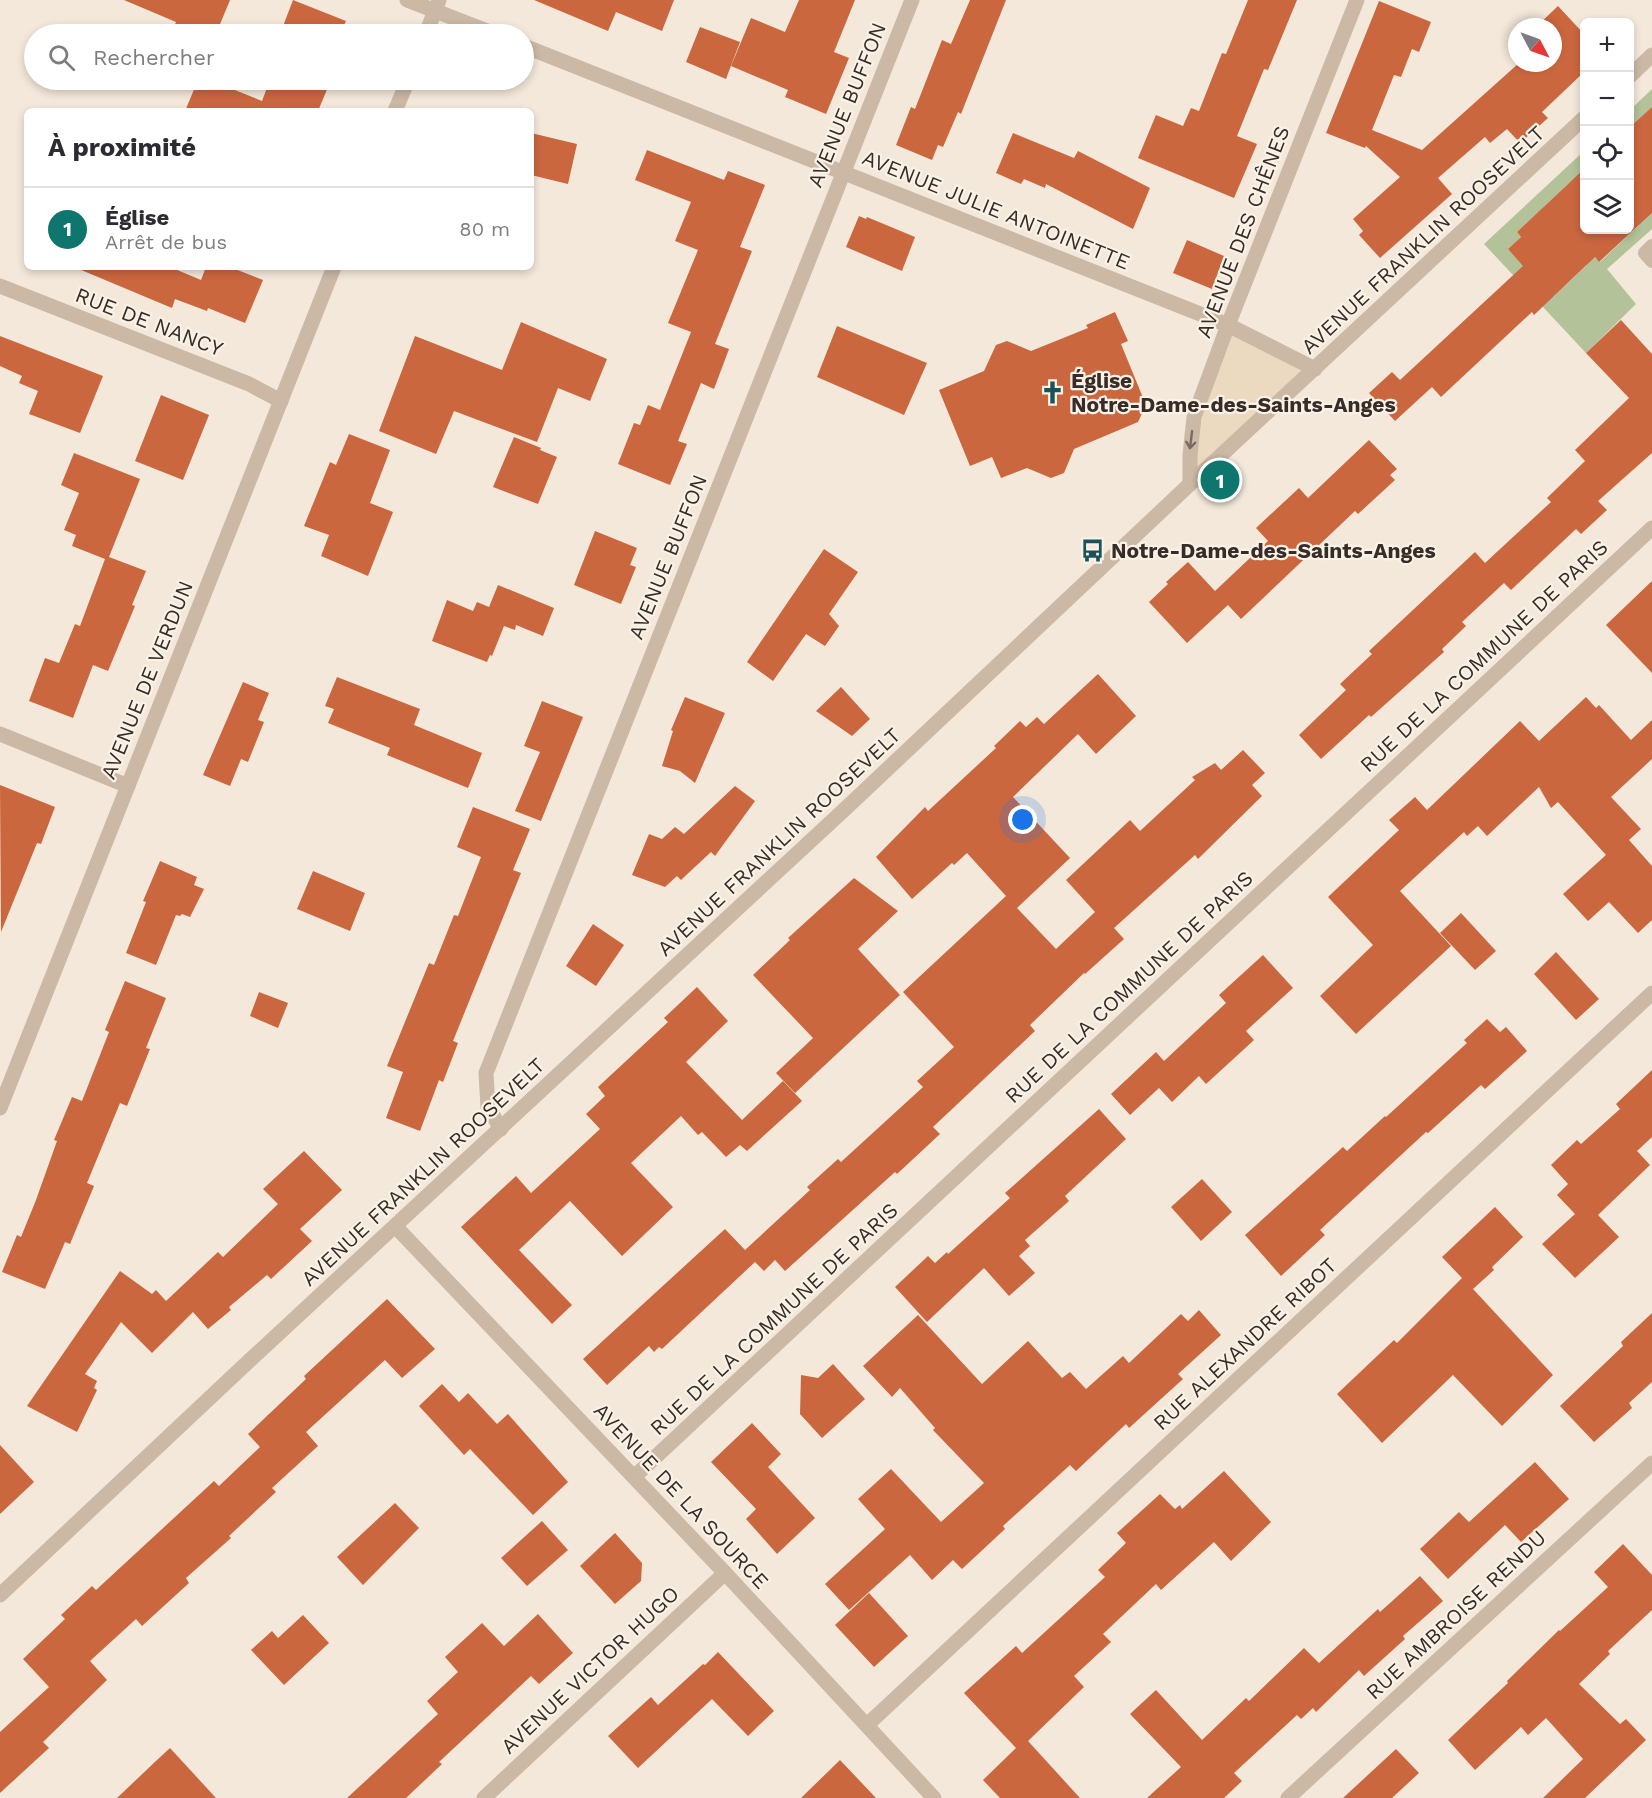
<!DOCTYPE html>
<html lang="fr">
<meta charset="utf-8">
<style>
body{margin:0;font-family:"Work Sans",sans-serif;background:#f2f2f3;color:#2b2b33}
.controls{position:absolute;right:18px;top:18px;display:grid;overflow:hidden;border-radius:9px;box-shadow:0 3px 9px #0003}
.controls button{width:54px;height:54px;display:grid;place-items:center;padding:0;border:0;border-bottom:2px solid #e1e1e2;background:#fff;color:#2b2b33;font:30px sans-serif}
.compass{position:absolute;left:1508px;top:18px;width:54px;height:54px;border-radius:50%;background:#fff;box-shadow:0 3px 9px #0003;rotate:131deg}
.you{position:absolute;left:1023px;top:820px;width:21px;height:21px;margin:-15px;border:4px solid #fff;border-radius:50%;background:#1a73e8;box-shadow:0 0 0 9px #1a73e833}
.badge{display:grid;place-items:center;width:39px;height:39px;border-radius:50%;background:#0f766e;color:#fff;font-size:20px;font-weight:700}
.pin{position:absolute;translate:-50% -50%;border:3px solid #fff;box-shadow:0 2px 6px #0006}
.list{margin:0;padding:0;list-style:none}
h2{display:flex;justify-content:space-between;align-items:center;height:78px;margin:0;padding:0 24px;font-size:26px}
h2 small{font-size:20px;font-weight:400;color:#7c7c81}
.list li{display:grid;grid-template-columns:39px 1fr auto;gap:18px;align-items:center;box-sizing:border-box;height:84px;padding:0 24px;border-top:2px solid #e1e1e2}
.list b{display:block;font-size:22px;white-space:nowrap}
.list p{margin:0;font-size:20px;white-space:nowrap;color:#7c7c81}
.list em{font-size:20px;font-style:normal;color:#7c7c81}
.icon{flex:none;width:33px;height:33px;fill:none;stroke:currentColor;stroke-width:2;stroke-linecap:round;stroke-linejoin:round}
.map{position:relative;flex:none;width:1652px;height:1798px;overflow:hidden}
.search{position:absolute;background:#fff;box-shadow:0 3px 9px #0003;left:24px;top:24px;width:510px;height:66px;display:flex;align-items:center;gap:15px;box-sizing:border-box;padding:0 21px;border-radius:33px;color:#7c7c81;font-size:22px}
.panel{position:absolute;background:#fff;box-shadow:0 3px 9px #0003;left:24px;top:108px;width:510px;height:162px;border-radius:9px}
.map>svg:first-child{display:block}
.green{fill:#b3c299}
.plaza{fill:#ecdac0}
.building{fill:#cb673f}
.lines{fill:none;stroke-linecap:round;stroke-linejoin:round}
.service{stroke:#cbb8a5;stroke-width:14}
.minor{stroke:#cbb8a5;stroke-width:15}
.tertiary{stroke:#cbb8a5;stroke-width:15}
.oneway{stroke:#7a6b60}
.labels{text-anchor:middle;stroke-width:4.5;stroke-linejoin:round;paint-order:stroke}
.street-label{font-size:21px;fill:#372c27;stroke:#faf2e6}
.poi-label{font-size:21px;font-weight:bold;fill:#372c27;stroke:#faf2e6;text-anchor:start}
</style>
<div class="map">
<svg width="1652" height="1798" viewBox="0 0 1652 1798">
<rect width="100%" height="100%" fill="#f3e8da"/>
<g class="green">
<polygon points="1652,89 1652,107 1630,128 1630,110"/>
<polygon points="1584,151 1584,178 1573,189 1568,184 1544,207 1533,226 1528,222 1517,232 1521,237 1508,249 1553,297 1586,266 1593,256 1600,262 1652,213 1652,229 1607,269 1636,304 1586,353 1484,244"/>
</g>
<polygon class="plaza" points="1228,325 1315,369 1190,484 1190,455"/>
<g class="building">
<polygon points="124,0 230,0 216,34 171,34 176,22"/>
<polygon points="293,0 346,21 340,34 280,34"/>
<polygon points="534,0 674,0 662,31 616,12 608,31"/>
<polygon points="799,0 855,0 834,52 849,58 826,114 785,97 788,90 731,66 751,18 785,32"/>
<polygon points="970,0 1006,0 961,114 958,112 943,147 938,145 932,160 896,145 911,107 915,109 942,40 951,44"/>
<polygon points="1248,0 1297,0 1268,70 1264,69 1237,136 1257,144 1234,198 1138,158 1156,115 1183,126 1191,108 1199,111 1222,53 1226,54"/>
<polygon points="1379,1 1431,22 1419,52 1412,49 1401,77 1394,75 1372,130 1422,150 1519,63 1553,63 1553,27 1536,27 1558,6 1584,34 1584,72 1542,112 1548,118 1520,143 1507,129 1490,143 1485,137 1438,178 1452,194 1380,258 1359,235 1363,231 1353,219 1400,177 1366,146 1365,148 1326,133"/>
<polygon points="700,27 740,42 726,79 686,62"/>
<polygon points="198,80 210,80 262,101 270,80 331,80 318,111 185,111"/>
<polygon points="1652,107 1652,213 1599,262 1595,257 1534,315 1532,312 1441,397 1432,387 1395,421 1369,393 1392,372 1400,380 1523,266 1508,249 1521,237 1517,232 1584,169 1584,230 1629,230 1629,128"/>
<polygon points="531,133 577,144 568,184 531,175"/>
<polygon points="1013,133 1074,158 1078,151 1150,188 1133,229 1046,184 1045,188 1024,179 1021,184 996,173"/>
<polygon points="647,150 724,180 728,171 765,185 740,247 752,251 715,344 729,349 714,389 701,383 678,441 687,444 670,485 618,464 634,423 640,425 648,405 660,410 691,332 668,323 698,250 675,241 691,202 635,180"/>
<polygon points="859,216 866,219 867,217 915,237 902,271 846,247"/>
<polygon points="1187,240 1224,256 1212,289 1173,273"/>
<polygon points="74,267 170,267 201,280 206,267 230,267 263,280 245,323 208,308 207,311 175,299 172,308"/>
<polygon points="1115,312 1128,341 1121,344 1146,405 1138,422 1074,449 1064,473 1051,478 1027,468 1001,478 992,457 970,466 939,390 984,371 996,345 1007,341 1031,351 1088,328 1086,325"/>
<polygon points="1621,320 1652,354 1652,453 1598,501 1607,510 1581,534 1576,529 1511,590 1504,583 1462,622 1466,626 1442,649 1444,652 1371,717 1369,715 1321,759 1299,735 1346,690 1340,684 1372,654 1369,651 1475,552 1485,563 1551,502 1547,498 1585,461 1575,450 1629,398 1586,353"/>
<polygon points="521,322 607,359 590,401 558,388 537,442 454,411 436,454 379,431 415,336 502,370"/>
<polygon points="837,326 927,363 904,415 817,377"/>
<polygon points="0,336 103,376 80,433 29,414 38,391 19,383 22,376 0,366"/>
<polygon points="161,395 209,415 183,480 135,461"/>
<polygon points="349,434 390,450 370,503 393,512 368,576 321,556 329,535 304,526 330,462 336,465"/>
<polygon points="514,437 541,448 540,450 557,457 538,504 493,487"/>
<polygon points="1369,440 1397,469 1390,475 1395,480 1358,514 1355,511 1241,619 1228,605 1187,643 1149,602 1168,584 1166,582 1188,562 1215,591 1268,541 1256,528 1299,488 1308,498"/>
<polygon points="74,453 140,479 109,557 146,571 132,605 135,606 108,671 93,665 73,718 29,701 45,658 59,663 75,624 80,626 105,559 72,546 76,535 64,530 79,493 61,485"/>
<polygon points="595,531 637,548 630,565 636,567 621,604 574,585"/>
<polygon points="824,549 858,572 829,614 839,626 825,646 806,634 773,681 747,662"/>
<polygon points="1652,581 1652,673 1606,625"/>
<polygon points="498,585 554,608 543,636 516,625 515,630 504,626 492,656 490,655 487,662 432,641 447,600 473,611 477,602 489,607"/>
<polygon points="1098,674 1136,716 1096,754 1078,734 1013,797 1070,858 1017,908 1056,949 1095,912 1066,880 1130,820 1140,831 1195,780 1192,777 1215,763 1221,770 1243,750 1265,773 1252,785 1262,796 1198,859 1195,855 1114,928 1124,939 1085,974 1084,973 1030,1025 1035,1031 933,1127 940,1134 897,1174 895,1172 785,1271 775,1260 764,1271 755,1262 662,1349 659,1347 654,1352 649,1346 607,1385 583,1359 725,1229 745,1250 810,1190 807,1187 838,1159 841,1162 923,1087 917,1081 954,1047 903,992 1006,896 967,853 954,865 952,863 912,899 876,857 925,807 928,811 996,748 994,746 1020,721 1026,727 1037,717 1044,724"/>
<polygon points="337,677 420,709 414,725 482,753 468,788 387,755 390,748 328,723 334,709 325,706"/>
<polygon points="243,682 269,693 258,720 264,722 248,762 241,759 230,786 203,775"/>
<polygon points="841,687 870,719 852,736 816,711"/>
<polygon points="685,697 725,713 695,783 680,771 662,766 673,731 671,730"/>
<polygon points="1586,697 1596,708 1599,705 1631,740 1652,720 1652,759 1611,797 1641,829 1629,840 1652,866 1652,920 1638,933 1609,902 1588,921 1563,894 1606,855 1558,802 1551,808 1539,787 1487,836 1478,826 1467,836 1464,832 1400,891 1451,946 1356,1034 1320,996 1373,945 1328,897 1399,830 1389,820 1415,797 1427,810 1520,721 1539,741"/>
<polygon points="542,701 583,717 541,821 515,811 540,752 524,746"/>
<polygon points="0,785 55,807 41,844 37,843 1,932"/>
<polygon points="735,786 755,801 715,856 711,852 681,880 677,876 665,887 632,875 649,834 662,839 675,827 684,834"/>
<polygon points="473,807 530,829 513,870 521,873 453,1041 458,1043 443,1082 439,1080 420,1131 386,1118 403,1072 387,1066 429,963 434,965 454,915 458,916 481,857 457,847"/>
<polygon points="160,861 197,877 194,885 204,889 190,917 182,914 180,916 176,915 156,965 126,953 146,902 143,901"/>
<polygon points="313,871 365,893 350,931 297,909"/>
<polygon points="854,878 898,911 858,949 900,995 795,1093 776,1073 813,1038 753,975 790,940 788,938"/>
<polygon points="1461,913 1496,951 1475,970 1440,933"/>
<polygon points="593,924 624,945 596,986 566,966"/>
<polygon points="1556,952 1599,999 1576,1020 1534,974"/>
<polygon points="1263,955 1293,988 1246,1031 1254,1040 1206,1084 1199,1076 1172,1102 1159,1088 1130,1115 1111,1094 1156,1052 1164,1061 1226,1003 1219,995"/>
<polygon points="125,981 166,998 146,1048 150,1049 127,1106 120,1103 87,1183 94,1186 70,1244 65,1242 45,1289 2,1272 17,1235 21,1237 36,1200 57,1141 54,1140 72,1097 82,1101 109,1032 105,1030"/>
<polygon points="697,987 728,1021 686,1062 742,1120 783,1081 802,1101 747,1151 740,1145 726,1157 702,1132 698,1135 681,1116 631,1163 673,1207 622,1256 570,1201 519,1250 572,1305 552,1324 461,1227 516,1176 531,1193 600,1129 586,1114 605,1096 598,1087 668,1022 664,1018"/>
<polygon points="259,992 288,1003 278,1028 250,1016"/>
<polygon points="1487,1019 1500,1032 1506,1027 1527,1051 1485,1089 1481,1085 1428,1133 1426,1132 1320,1230 1325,1235 1281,1276 1245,1235 1343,1147 1347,1151 1385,1116 1386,1117 1467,1043 1464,1040"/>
<polygon points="1652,1070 1652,1137 1637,1151 1650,1165 1598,1215 1619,1237 1575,1278 1542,1244 1575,1214 1557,1195 1568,1184 1551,1165 1577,1140 1581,1144 1620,1109 1616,1104"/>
<polygon points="1099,1109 1126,1139 1065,1196 1069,1201 1025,1240 1030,1246 1019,1256 1035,1273 1009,1296 984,1268 927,1322 895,1287 928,1256 935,1263 947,1252 948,1254 1010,1198 1005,1193"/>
<polygon points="304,1151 342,1190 300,1229 312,1241 271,1279 267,1275 229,1307 231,1310 208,1329 193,1312 152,1353 121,1322 85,1374 97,1381 94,1388 97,1390 77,1432 27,1406 120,1271 152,1294 156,1290 166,1301 218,1252 223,1257 278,1204 263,1189"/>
<polygon points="1202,1179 1232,1212 1201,1241 1171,1207"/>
<polygon points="1495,1207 1523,1237 1492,1267 1494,1270 1473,1289 1553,1375 1502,1426 1453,1375 1382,1443 1337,1394 1394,1340 1397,1343 1462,1278 1442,1257"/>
<polygon points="387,1299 435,1349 402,1378 385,1360 306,1432 318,1446 272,1488 276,1492 229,1536 231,1538 186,1578 189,1583 142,1626 136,1619 90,1661 107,1680 43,1742 49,1748 0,1793 0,1732 49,1687 23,1659 65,1619 61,1615 92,1586 96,1590 214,1481 219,1486 260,1447 248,1434 306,1379 304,1376"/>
<polygon points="1199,1310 1221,1335 1178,1374 1183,1379 1129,1428 1126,1424 1076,1471 1070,1465 1003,1526 1005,1529 962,1569 953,1560 932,1580 910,1555 849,1610 825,1584 885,1529 858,1499 891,1469 941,1522 984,1483 933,1430 935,1428 900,1388 892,1397 863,1366 918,1315 982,1384 1028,1341 1062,1378 1070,1372 1086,1389 1123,1356 1129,1363 1181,1314 1188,1321"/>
<polygon points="1652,1313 1652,1382 1629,1403 1632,1408 1594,1442 1560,1406 1623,1346 1621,1342"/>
<polygon points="833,1364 865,1399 822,1438 800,1414 801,1375 818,1378"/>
<polygon points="442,1384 459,1402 468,1393 497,1424 508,1414 568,1482 533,1515 470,1449 464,1455 419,1406"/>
<polygon points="752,1423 781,1454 768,1467 815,1518 777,1554 746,1519 756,1509 711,1462"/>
<polygon points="0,1445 34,1482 0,1514"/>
<polygon points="1535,1462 1569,1499 1521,1542 1505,1525 1448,1579 1420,1549 1459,1512 1469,1522"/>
<polygon points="1224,1471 1271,1522 1231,1561 1214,1542 1161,1590 1156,1584 1103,1634 1111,1642 1074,1676 1084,1687 1028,1741 1080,1798 1000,1798 983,1780 1016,1748 964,1693 1016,1646 1022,1653 1105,1577 1098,1570 1126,1543 1117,1533 1160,1494 1175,1509 1180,1505 1182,1509"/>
<polygon points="395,1503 419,1528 363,1585 337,1557"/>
<polygon points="542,1521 568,1550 527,1586 501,1558"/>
<polygon points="615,1533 642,1563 641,1581 615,1604 580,1566"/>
<polygon points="1623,1544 1652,1575 1652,1610 1608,1651 1610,1654 1579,1684 1620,1724 1626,1719 1646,1740 1585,1798 1543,1798 1583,1759 1546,1718 1528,1735 1521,1727 1475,1770 1448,1740 1493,1697 1508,1683 1507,1681 1559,1630 1560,1631 1608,1587 1594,1572"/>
<polygon points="1420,1576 1443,1601 1403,1636 1405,1639 1364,1676 1359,1670 1316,1712 1313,1708 1301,1719 1297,1715 1234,1773 1242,1781 1224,1798 1147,1798 1181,1767 1130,1714 1156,1690 1202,1740 1246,1698 1249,1701 1304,1648 1319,1663 1378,1609 1380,1612"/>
<polygon points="869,1593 908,1636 874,1667 835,1625"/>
<polygon points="538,1614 573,1653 539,1684 531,1676 439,1762 442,1764 406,1798 347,1798 438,1714 427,1701 458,1672 445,1657 482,1623 504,1646"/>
<polygon points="303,1615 329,1643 284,1685 251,1650 272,1631 278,1638"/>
<polygon points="718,1652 774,1711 748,1736 712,1699 638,1768 608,1736 651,1697 658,1705 703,1664 705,1665"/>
<polygon points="170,1748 216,1798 117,1798 157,1760"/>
<polygon points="1396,1749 1419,1773 1392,1798 1343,1798"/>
<polygon points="840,1760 876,1798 801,1798"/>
</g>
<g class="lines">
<polyline class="service" points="1652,246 1645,253 1652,261"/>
<g class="minor">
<polyline points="407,0 495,34"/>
<polyline points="524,46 1228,325 1315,369"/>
<polyline points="0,286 249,384 281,401"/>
<polyline points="1190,484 1190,455 1194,417 1228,325 1357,0"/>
<polyline points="0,734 128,786"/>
<polyline points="501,1129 488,1107 486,1073 912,0"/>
<polyline points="395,1226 725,1573 934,1798"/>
<polyline points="634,1477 1652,528"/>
<polyline points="867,1725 1652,993"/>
<polyline points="484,1798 725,1573"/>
<polyline points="1288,1798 1652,1463"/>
</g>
<g class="tertiary">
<polyline points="426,34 439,0"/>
<polyline points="1630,76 1652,55"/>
<polyline points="395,111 408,80"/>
<polyline points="0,1108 334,267"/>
<polyline points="0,1595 249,1361 845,809 1190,484 1584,118"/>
</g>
</g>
<defs><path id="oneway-shaft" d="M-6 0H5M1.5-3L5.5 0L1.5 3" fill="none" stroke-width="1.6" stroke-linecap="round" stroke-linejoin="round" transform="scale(1.5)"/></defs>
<use class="oneway" href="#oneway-shaft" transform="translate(1191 440) rotate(97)"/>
<defs>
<symbol id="church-bare" viewBox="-9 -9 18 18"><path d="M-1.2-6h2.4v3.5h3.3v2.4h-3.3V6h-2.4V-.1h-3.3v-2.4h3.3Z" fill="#1a535a" stroke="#faf2e6" stroke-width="2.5" paint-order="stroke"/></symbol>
<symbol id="bus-bare" viewBox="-9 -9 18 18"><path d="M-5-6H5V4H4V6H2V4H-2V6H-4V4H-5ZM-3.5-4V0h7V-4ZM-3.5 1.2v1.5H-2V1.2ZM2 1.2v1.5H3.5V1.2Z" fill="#1a535a" stroke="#faf2e6" stroke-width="2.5" paint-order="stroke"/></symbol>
</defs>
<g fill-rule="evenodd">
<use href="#church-bare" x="1036" y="376" width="33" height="33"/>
<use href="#bus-bare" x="1076" y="534" width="33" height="33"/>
</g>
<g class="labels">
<g class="street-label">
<text transform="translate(847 105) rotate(-68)" y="7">AVENUE BUFFON</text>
<text transform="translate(996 210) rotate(22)" y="7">AVENUE JULIE ANTOINETTE</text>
<text transform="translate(1243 232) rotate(-69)" y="7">AVENUE DES CHÊNES</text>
<text transform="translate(1423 240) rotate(-43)" y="7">AVENUE FRANKLIN ROOSEVELT</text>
<text transform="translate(149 322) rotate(21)" y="7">RUE DE NANCY</text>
<text transform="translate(668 557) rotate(-68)" y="7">AVENUE BUFFON</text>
<text transform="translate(1484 656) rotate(-43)" y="7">RUE DE LA COMMUNE DE PARIS</text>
<text transform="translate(147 680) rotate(-68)" y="7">AVENUE DE VERDUN</text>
<text transform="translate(779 842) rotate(-43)" y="7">AVENUE FRANKLIN ROOSEVELT</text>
<text transform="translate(1129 987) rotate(-43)" y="7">RUE DE LA COMMUNE DE PARIS</text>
<text transform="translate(423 1172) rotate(-43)" y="7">AVENUE FRANKLIN ROOSEVELT</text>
<text transform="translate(774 1319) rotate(-43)" y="7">RUE DE LA COMMUNE DE PARIS</text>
<text transform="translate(1245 1344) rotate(-43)" y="7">RUE ALEXANDRE RIBOT</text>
<text transform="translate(681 1496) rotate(47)" y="7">AVENUE DE LA SOURCE</text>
<text transform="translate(1456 1615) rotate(-43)" y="7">RUE AMBROISE RENDU</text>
<text transform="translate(590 1670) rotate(-43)" y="7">AVENUE VICTOR HUGO</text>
</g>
<g class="poi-label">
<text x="1071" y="388">Église<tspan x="1071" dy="24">Notre-Dame-des-Saints-Anges</tspan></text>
<text x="1111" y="558">Notre-Dame-des-Saints-Anges</text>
</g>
</g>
</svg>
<div class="controls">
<button>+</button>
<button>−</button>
<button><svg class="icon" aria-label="locate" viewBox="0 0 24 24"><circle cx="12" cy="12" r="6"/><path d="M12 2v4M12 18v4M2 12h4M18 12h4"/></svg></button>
<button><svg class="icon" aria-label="layers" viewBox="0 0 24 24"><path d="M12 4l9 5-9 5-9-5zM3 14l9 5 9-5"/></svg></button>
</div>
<svg class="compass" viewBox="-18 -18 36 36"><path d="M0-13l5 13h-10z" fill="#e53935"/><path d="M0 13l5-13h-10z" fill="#7c7c81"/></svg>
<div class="you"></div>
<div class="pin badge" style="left:1220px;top:480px">1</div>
<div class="search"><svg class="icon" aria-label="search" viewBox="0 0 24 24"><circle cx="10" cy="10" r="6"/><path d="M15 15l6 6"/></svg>Rechercher</div>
<section class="panel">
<h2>À proximité<small></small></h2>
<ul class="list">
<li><span class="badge">1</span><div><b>Église</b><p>Arrêt de bus</p></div><em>80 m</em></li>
</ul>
</section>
</div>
